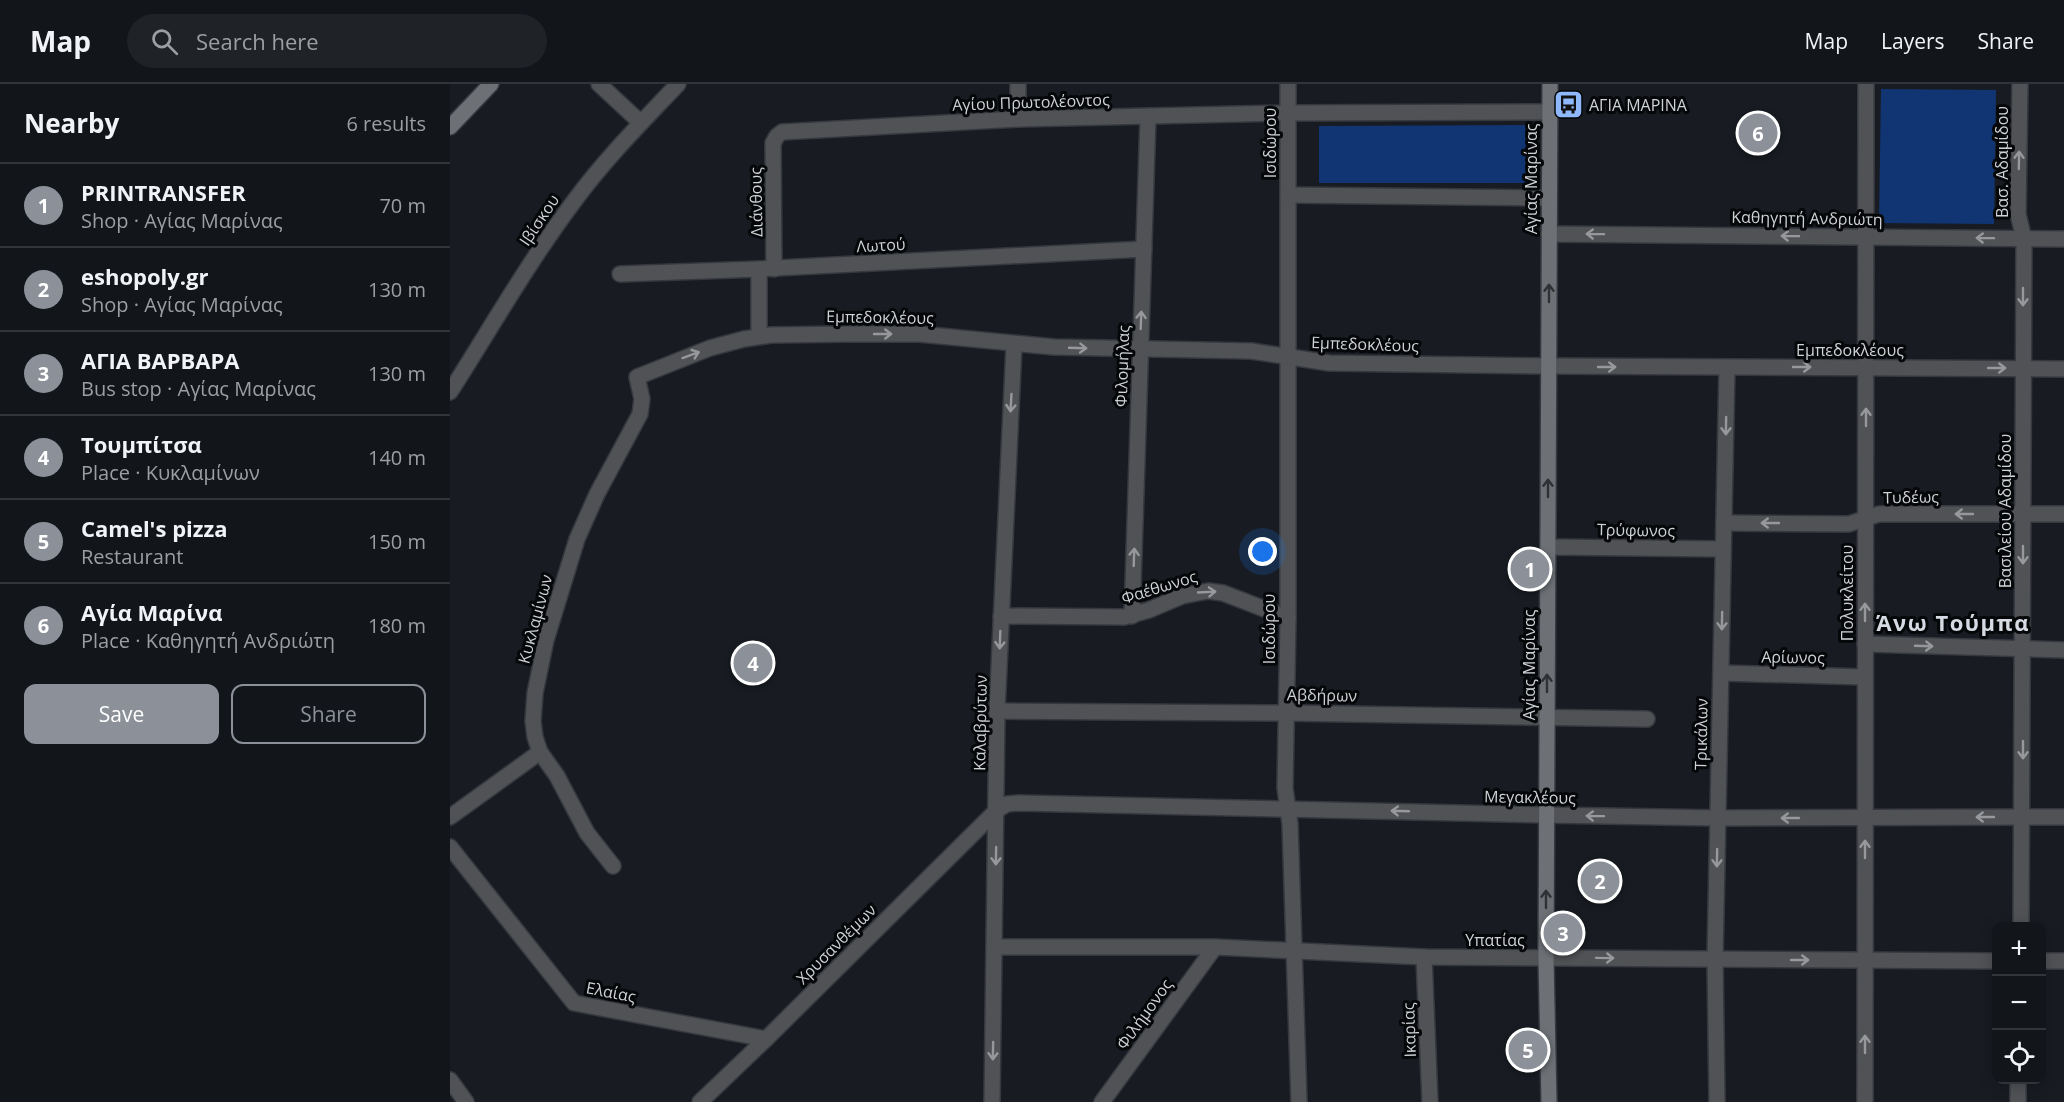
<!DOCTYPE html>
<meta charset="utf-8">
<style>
body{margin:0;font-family:"Open Sans",sans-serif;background:#1f2227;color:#f1f3f6}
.controls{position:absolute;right:18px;bottom:18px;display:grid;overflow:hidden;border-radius:12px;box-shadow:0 3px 15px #0003}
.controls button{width:54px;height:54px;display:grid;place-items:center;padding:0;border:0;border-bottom:2px solid #313439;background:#12151a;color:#f1f3f6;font:30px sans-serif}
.you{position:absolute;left:813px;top:468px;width:21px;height:21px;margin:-15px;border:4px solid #fff;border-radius:50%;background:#1a73e8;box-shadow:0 0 0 9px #1a73e833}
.badge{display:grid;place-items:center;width:39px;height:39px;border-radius:50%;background:#8c9099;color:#fff;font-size:20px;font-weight:700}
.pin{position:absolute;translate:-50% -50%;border:3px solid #fff;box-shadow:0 2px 6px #0006}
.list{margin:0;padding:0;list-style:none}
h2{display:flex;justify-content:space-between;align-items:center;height:78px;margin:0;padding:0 24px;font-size:26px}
h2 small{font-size:20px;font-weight:400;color:#9c9fa2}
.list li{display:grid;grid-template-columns:39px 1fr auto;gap:18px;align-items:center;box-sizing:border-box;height:84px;padding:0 24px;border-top:2px solid #313439}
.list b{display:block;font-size:22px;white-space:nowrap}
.list p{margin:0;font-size:20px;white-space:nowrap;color:#9c9fa2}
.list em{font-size:20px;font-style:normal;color:#9c9fa2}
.actions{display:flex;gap:12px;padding:18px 24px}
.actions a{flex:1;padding:14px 0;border:2px solid #8c9099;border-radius:12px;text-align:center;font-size:21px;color:#8c9099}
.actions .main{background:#8c9099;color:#fff}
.icon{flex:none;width:33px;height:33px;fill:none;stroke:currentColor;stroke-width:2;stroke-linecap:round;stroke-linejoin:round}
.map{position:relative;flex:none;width:1614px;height:1018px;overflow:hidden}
header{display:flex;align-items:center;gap:36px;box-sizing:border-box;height:84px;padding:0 30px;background:#12151a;border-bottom:2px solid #313439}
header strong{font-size:28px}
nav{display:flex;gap:33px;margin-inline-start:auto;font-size:21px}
.search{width:420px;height:54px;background:#1f2227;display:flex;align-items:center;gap:15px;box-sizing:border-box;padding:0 21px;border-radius:33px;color:#9c9fa2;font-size:22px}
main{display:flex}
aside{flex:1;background:#12151a}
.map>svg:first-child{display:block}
.green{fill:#103572}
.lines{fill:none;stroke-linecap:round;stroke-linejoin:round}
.street-casing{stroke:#35393f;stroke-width:18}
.secondary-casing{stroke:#35393f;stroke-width:18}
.street{stroke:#505255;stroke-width:15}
.secondary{stroke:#6d7176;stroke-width:15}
.oneway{stroke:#96989c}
.oneway2{stroke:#2f3135}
.labels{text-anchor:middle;stroke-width:6;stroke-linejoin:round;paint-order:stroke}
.street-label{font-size:16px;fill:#cfd2d6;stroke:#050709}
.poi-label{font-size:16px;fill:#cfd2d6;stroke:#050709;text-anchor:start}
.district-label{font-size:22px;font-weight:bold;letter-spacing:1.5px;fill:#d5dae3;stroke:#050709}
</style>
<header>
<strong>Map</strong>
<div class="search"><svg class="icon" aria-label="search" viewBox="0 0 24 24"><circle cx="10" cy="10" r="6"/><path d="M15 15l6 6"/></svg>Search here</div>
<nav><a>Map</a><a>Layers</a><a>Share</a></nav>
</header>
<main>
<aside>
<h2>Nearby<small>6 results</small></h2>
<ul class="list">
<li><span class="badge">1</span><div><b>PRINTRANSFER</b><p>Shop · Αγίας Μαρίνας</p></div><em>70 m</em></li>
<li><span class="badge">2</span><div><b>eshopoly.gr</b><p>Shop · Αγίας Μαρίνας</p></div><em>130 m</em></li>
<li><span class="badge">3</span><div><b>ΑΓΙΑ ΒΑΡΒΑΡΑ</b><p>Bus stop · Αγίας Μαρίνας</p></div><em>130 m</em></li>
<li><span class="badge">4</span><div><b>Τουμπίτσα</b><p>Place · Κυκλαμίνων</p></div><em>140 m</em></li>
<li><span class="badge">5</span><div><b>Camel's pizza</b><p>Restaurant</p></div><em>150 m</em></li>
<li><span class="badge">6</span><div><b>Αγία Μαρίνα</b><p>Place · Καθηγητή Ανδριώτη</p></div><em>180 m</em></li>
</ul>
<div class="actions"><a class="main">Save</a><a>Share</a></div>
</aside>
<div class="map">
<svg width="1614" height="1018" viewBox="0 0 1614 1018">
<rect width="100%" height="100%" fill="#181c22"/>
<g class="green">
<polygon points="1431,5 1546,6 1544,140 1429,139"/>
<polygon points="1080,41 1081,99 869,99 869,42"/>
</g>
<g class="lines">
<defs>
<g id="street">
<polyline points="149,0 191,39"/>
<polyline points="568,0 568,35"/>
<polyline points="838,0 838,534 835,704 840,740 849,1018"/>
<polyline points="1570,0 1568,130 1574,155 1571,842"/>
<polyline points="838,111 1099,114"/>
<polyline points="1099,150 1614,155"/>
<polyline points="324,185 323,59 327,52 332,48 568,35 838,29 1099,28"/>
<polyline points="170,190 309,185 694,165"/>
<polyline points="309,252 309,185"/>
<path d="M 0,308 C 41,244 79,177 125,116 C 155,75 193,37 228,0"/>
<polyline points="1274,439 1399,440 1429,430 1614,430"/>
<polyline points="1098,463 1273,465"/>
<polyline points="551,532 674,533 699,526 732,512 758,507 773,509 838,534"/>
<polyline points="682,532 698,33"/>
<polyline points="1415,560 1614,566"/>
<polyline points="1271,589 1415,593"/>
<polyline points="547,627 836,629 1197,635"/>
<polyline points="0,733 90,668"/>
<polyline points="0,763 124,919 316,955"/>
<polyline points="163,782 137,749 107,692 90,668 85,653 83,637 85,609 96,556 127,455 147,410 190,330 192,315 187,293 260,264 294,255 321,251 399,250 469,250 604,263 801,267 879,279 1099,282 1614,285"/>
<polyline points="544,863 765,863 974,873 1546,877"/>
<polyline points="974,873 980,1018"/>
<polyline points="1592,877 1614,877"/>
<polyline points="0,996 16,1018"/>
<polyline points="250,1018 316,955 547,726 557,720 569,719 1097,731 1268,734 1614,733"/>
<polyline points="542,1018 547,627 564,261"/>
<polyline points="652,1018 765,863"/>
<polyline points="1267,1018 1265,875 1277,283"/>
<polyline points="1415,1018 1416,0"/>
<polyline points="1568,1018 1568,996"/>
</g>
<g id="secondary">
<polyline points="0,43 41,0"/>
<polyline points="1099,1018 1096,874 1100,0"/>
</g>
</defs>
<use href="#street" class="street-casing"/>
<use href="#secondary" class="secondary-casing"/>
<use href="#street" class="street"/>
<use href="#secondary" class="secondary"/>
</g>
<defs><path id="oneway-shaft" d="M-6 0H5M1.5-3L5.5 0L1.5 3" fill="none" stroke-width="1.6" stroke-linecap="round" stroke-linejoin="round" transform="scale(1.5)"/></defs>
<g class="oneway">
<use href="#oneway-shaft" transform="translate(1569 76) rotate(-89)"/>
<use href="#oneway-shaft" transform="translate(1145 150) rotate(-179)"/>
<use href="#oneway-shaft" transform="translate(1340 152) rotate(-179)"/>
<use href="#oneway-shaft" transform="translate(1535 154) rotate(-179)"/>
<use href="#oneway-shaft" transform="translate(1573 213) rotate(90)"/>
<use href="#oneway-shaft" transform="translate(691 236) rotate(-88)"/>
<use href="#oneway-shaft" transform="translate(433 250)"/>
<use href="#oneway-shaft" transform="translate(628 264) rotate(2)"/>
<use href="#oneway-shaft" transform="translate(241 271) rotate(-20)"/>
<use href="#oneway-shaft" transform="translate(1157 283)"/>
<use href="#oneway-shaft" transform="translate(1352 283)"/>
<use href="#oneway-shaft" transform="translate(1547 284)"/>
<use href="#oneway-shaft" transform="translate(561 319) rotate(93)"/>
<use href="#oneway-shaft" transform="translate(1416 333) rotate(-90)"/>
<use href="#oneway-shaft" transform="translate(1276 342) rotate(91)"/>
<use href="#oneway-shaft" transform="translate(1514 430) rotate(180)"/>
<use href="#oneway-shaft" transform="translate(1320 439) rotate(-180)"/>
<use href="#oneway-shaft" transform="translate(1573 471) rotate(90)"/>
<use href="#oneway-shaft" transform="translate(684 473) rotate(-88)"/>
<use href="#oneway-shaft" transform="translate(757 508) rotate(-3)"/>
<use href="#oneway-shaft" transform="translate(1415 528) rotate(-90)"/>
<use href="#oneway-shaft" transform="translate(1272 537) rotate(91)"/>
<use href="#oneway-shaft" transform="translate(550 556) rotate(92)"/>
<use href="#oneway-shaft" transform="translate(1474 562) rotate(2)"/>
<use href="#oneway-shaft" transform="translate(1573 666) rotate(90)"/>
<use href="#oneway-shaft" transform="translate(950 727) rotate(-178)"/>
<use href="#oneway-shaft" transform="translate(1145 732) rotate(-179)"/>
<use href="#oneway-shaft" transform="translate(1535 733) rotate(180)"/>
<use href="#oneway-shaft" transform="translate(1340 734) rotate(180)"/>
<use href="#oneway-shaft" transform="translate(1415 765) rotate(-90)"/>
<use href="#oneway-shaft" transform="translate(546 772) rotate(91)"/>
<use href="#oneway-shaft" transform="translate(1267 774) rotate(91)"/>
<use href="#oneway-shaft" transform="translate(1155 874) rotate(1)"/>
<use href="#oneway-shaft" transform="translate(1350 876)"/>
<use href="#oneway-shaft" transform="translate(1415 960) rotate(-90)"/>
<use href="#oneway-shaft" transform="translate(543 967) rotate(91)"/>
</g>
<g class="oneway2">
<use href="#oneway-shaft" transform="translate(1099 209) rotate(-90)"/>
<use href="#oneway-shaft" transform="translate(1098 404) rotate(-90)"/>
<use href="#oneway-shaft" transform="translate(1097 599) rotate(-90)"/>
<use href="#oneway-shaft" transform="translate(1096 815) rotate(-90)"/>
</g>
<defs>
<symbol id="bus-square" viewBox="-11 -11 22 22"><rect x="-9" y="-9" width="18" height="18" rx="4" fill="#8fb8fd" stroke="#050709"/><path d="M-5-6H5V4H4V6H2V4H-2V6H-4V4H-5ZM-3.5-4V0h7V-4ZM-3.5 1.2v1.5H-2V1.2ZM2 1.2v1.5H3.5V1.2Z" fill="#111"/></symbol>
</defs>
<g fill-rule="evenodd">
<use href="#bus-square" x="1102" y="4" width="33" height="33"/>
</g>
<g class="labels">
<g class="street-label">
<text transform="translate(581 18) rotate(-2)" y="6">Αγίου Πρωτολέοντος</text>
<text transform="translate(820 59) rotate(-90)" y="6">Ισιδώρου</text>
<text transform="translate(1552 78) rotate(-90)" y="6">Βασ. Αδαμίδου</text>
<text transform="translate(1081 95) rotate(-90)" y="6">Αγίας Μαρίνας</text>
<text transform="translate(306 118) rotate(-91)" y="6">Διάνθους</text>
<text transform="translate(1357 134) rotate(1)" y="6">Καθηγητή Ανδριώτη</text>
<text transform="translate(89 136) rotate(-56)" y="6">Ιβίσκου</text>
<text transform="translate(431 161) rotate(-3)" y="6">Λωτού</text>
<text transform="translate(430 233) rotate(1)" y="6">Εμπεδοκλέους</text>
<text transform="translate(915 260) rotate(2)" y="6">Εμπεδοκλέους</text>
<text x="1400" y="272">Εμπεδοκλέους</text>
<text transform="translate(672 282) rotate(-88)" y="6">Φιλομήλας</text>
<text transform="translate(1461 413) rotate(-1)" y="6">Τυδέως</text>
<text transform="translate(1555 427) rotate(-90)" y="6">Βασιλείου Αδαμίδου</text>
<text transform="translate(1186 446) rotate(1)" y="6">Τρύφωνος</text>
<text transform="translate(709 503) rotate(-17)" y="6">Φαέθωνος</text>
<text transform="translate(1397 509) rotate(-90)" y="6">Πολυκλείτου</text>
<text transform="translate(85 535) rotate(-75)" y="6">Κυκλαμίνων</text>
<text transform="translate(819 545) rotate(-90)" y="6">Ισιδώρου</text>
<text transform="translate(1343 573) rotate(1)" y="6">Αρίωνος</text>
<text transform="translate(1079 581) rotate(-90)" y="6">Αγίας Μαρίνας</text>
<text transform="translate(872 611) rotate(1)" y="6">Αβδήρων</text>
<text transform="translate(530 639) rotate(-89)" y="6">Καλαβρύτων</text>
<text transform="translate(1251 650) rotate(-89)" y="6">Τρικάλων</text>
<text transform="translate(1080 713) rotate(1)" y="6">Μεγακλέους</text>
<text x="1045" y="862">Υπατίας</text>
<text transform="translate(386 860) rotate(-45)" y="6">Χρυσανθέμων</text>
<text transform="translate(161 908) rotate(11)" y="6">Ελαίας</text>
<text transform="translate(694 930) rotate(-54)" y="6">Φιλήμονος</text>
<text transform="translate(959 946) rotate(-92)" y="6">Ικαρίας</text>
</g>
<g class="poi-label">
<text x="1139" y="27">ΑΓΙΑ ΜΑΡΙΝΑ</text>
</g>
<g class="district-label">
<text x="1503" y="547">Άνω Τούμπα</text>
</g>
</g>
</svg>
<div class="controls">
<button>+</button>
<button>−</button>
<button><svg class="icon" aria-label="locate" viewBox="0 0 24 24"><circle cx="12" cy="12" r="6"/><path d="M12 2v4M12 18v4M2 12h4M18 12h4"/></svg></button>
</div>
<div class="you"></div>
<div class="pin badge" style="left:1080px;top:485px">1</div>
<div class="pin badge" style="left:1150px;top:797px">2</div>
<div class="pin badge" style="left:1113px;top:849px">3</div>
<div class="pin badge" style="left:303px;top:579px">4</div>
<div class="pin badge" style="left:1078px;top:966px">5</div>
<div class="pin badge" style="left:1308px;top:49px">6</div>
</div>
</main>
